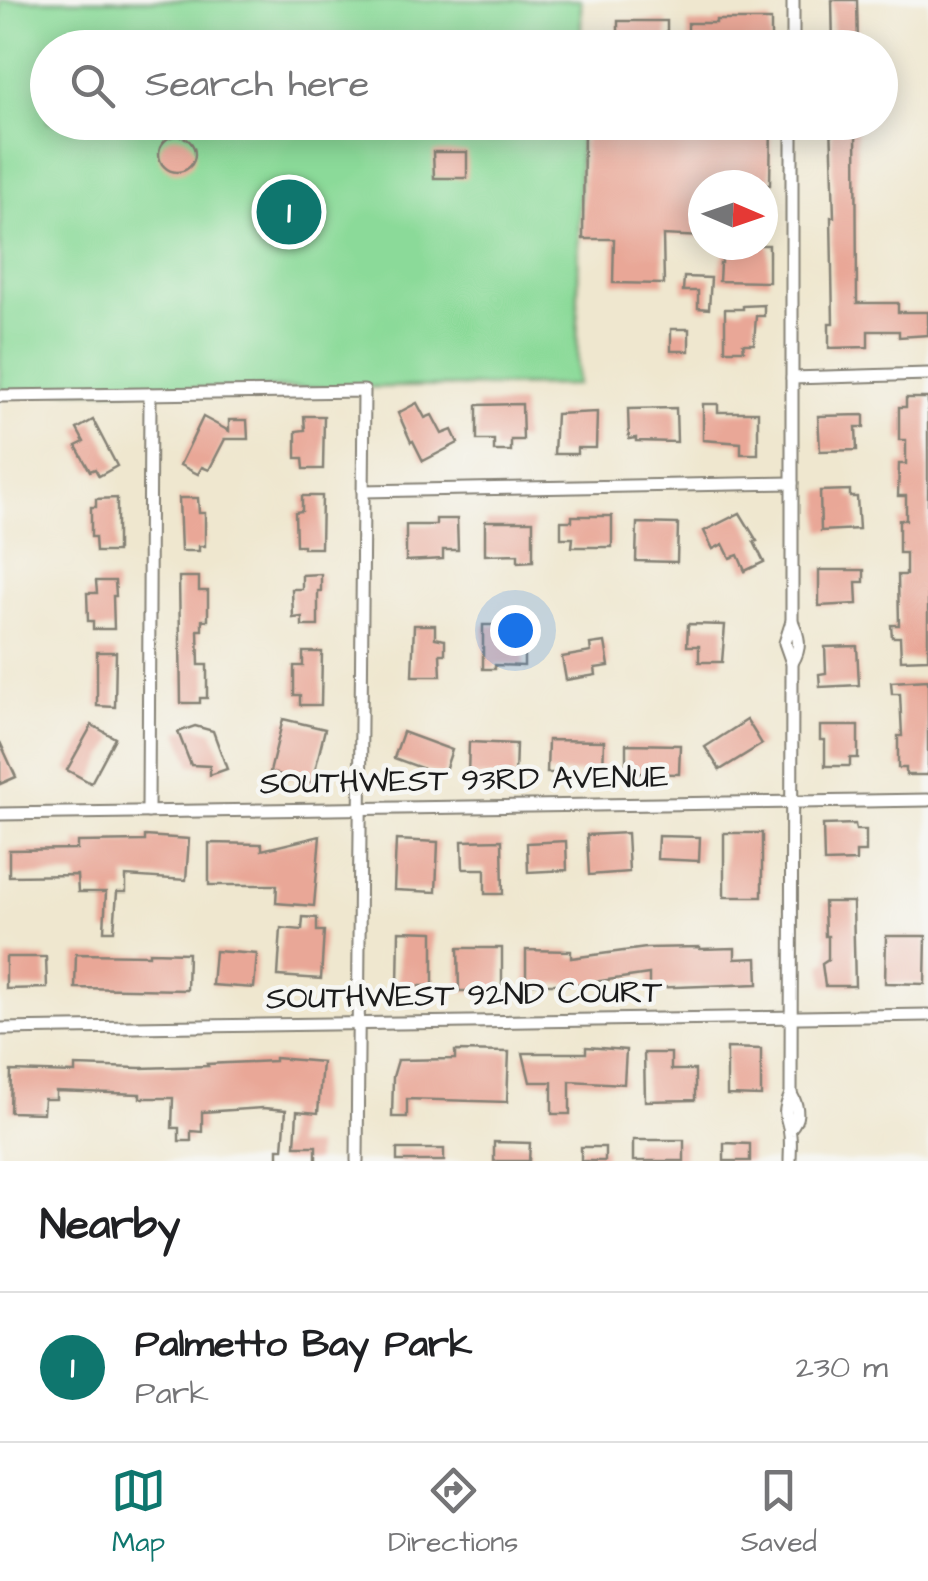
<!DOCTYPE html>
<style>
body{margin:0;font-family:"Architects Daughter",sans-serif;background:#f6f6f6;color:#202124}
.compass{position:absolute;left:688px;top:170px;width:90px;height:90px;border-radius:50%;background:#fff;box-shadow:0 5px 25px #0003;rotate:92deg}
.you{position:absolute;left:515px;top:630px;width:35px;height:35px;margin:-25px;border:8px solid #fff;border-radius:50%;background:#1a73e8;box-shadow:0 0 0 15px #1a73e833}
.badge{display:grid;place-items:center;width:65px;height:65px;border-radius:50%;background:#0f766e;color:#fff;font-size:32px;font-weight:700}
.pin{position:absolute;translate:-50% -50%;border:5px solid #fff;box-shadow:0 2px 10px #0006}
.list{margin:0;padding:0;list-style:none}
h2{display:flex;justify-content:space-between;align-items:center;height:130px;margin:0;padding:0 40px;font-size:42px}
h2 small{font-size:32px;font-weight:400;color:#757577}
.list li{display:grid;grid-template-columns:65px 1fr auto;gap:30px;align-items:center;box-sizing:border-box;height:150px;padding:0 40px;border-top:2px solid #e0e0e0}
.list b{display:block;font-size:38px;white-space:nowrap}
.list p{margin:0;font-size:32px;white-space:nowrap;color:#757577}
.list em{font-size:32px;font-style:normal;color:#757577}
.icon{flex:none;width:55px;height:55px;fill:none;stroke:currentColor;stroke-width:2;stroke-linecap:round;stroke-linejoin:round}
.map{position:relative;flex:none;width:928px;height:1161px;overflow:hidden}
.search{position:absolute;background:#fff;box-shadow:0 5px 25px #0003;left:30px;right:30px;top:30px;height:110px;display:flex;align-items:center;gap:25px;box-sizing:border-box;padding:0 35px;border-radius:55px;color:#757577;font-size:38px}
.sheet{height:280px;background:#fff}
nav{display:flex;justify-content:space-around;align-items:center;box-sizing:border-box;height:140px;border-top:2px solid #e0e0e0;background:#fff;font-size:28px;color:#757577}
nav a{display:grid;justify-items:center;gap:5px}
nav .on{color:#0f766e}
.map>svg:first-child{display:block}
.green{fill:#8bda99;stroke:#547b5a;stroke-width:2.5}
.building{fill:#e9a797}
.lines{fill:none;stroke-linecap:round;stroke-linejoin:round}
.street-casing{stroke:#868276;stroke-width:15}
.street{stroke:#fff;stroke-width:11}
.labels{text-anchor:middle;stroke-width:9;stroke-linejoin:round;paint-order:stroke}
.street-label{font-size:32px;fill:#1c1c1c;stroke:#f6f6f2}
</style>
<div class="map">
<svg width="928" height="1161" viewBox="0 0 928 1161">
<rect width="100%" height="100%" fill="#f6f6f2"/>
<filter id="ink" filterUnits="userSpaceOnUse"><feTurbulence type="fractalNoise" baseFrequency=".01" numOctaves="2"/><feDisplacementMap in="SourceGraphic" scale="20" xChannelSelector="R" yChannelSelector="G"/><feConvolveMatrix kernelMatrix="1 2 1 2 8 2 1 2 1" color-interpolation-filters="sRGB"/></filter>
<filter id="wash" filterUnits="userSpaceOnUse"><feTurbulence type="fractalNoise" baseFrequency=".0048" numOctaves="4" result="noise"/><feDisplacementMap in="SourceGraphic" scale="40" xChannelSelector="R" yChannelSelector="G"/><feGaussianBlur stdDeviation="2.25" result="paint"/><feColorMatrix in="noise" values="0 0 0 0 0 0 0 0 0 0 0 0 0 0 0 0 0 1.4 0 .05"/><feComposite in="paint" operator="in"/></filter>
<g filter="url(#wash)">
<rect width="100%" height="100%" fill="#efe7cf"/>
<polygon class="green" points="0,0 581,0 581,47 48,48 48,122 580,123 577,385 0,391"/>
<g id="blocks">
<g class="building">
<polygon points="832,0 857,0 858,48 833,48"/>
<polygon points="716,20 771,20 771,48 718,48 719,41 688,41 688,23 716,23"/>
<rect x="618" y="21" width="49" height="27"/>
<polygon points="584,122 771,122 770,185 703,185 703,237 663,235 664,284 613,283 614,239 583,239"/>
<polygon points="831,122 856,122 857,303 898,303 898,312 928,312 928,335 899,337 899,331 868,331 868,347 829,348 829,323 833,323 831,217 834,217"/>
<circle cx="177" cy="154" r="18"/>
<polygon points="433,152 467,152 467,178 434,178"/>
<polygon points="724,245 769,245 769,282 719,281 720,263 722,263 722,256 724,257"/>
<polygon points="684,277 711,278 709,309 698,308 698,291 683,291"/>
<polygon points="764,305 764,316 756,316 754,344 743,344 744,350 725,350 725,309 743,309 743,306"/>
<rect x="671" y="329" width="18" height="22"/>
<polygon points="906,398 928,398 928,659 901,660 900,637 892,637 891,625 899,625 898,575 906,575 906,553 899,553 899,520 906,520 906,496 898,496 899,464 906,464 906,440 899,440 899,407 906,407"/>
<polygon points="417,403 425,418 432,415 442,434 452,430 458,443 423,461 413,441 411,442 398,413"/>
<polygon points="522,404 523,440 511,440 511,451 494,451 494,440 477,440 477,405"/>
<polygon points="703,404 718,404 718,412 758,412 758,454 741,454 741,443 703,440"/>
<polygon points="676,408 677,442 636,441 636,438 629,439 628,409"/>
<polygon points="597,412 596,448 577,448 577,454 554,454 556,414"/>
<polygon points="864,415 864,427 856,427 857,450 820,451 818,416"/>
<polygon points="304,416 324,416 323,469 304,469 303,458 296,458 296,431 305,430"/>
<polygon points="203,417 229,431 229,420 247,420 248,439 225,439 209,470 202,467 198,474 180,465"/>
<polygon points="93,420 117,466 99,476 95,469 90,471 76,446 84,442 77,429"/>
<polygon points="850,490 850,497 857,497 859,529 821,531 820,491"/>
<polygon points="302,496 322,496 321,548 303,548 303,545 296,545 295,512 302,511"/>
<polygon points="117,498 117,552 96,552 95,537 91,537 91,507 96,507 96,499"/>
<polygon points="179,498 198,498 199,513 205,513 205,546 199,546 199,551 181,551"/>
<polygon points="740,513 757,541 754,542 764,562 745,571 738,555 730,558 723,544 713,549 704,531"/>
<polygon points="572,516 612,516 612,547 572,547 573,538 561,538 561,521 572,521"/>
<polygon points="436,519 457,519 458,550 443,550 443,559 406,561 406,525 436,525"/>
<polygon points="485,521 533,521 533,561 518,562 518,554 485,555"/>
<polygon points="637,523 678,524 677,562 636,561"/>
<polygon points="819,570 864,570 864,582 856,582 857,604 819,606"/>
<polygon points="321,574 321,591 318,591 318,626 302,626 302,617 293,618 292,589 302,589 302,575"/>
<polygon points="179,577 199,577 199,591 208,591 208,620 202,620 202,630 198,630 199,665 207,665 207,698 200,698 200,703 181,703"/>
<polygon points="96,581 115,581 116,596 113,596 114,629 93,629 93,621 88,621 87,593 97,593"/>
<polygon points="495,624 524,625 524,666 495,665 495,669 483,669 483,625 495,625"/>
<polygon points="688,624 725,625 722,662 699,662 699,646 687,646"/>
<polygon points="414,625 435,625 435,638 445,640 445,654 440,654 441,676 412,676"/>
<polygon points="605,642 609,666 595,668 596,675 566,680 562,657 591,652 590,644"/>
<polygon points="857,646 859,685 820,687 819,674 826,673 825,647"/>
<polygon points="97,652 116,652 115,707 97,706"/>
<polygon points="303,652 322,652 321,705 300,705 300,695 294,695 294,666 303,666"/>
<polygon points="928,680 928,775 906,775 906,768 898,768 898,736 902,736 900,694 892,694 891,682"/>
<polygon points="283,719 325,729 312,783 270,772"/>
<polygon points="747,720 762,744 720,770 705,747"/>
<polygon points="92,725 115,738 91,783 67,770"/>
<polygon points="195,726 213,731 227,769 210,775 210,766 191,765 178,732"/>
<polygon points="820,726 858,726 858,758 850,758 850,766 825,766 825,740 820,740"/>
<polygon points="403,732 452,750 443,776 394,758"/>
<polygon points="548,740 604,741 603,773 547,773"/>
<polygon points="0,742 16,777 0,784"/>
<polygon points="469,742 516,744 515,778 468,776"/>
<polygon points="626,744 680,745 679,774 626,773"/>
<polygon points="855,824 856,830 866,830 866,852 856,852 856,861 824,862 823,825"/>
<polygon points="627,833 629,872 589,875 587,835"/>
<rect x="724" y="833" width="38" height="64"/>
<polygon points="145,836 189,839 186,880 126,876 126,892 117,892 114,931 104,931 106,892 78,892 77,875 9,876 9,850 77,849 77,842 145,841"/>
<polygon points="320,836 314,906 276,903 277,885 209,885 209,843 262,844 262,850"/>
<polygon points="658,836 700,837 699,861 657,859"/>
<polygon points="396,840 438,842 436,892 394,890"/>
<polygon points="502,840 503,894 485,894 485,869 463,869 462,841"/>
<polygon points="566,841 567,870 528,872 527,843"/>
<polygon points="824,902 853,902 855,986 825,986 822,964 828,960 828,936 825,936"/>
<polygon points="303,917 317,918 317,931 324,931 321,979 278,976 281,928 302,930"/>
<polygon points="399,931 433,932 433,986 398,986"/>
<polygon points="886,936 926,936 925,984 885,983"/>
<polygon points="700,947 700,949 735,948 735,959 757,958 758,984 649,988 649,974 580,984 526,984 526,950 571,951 571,958 646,948"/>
<polygon points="458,948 502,948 502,991 459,991"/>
<polygon points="215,951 257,954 254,988 212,985"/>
<polygon points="149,952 188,953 187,990 75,988 76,954 149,955"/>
<polygon points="6,957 46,957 47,988 6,989"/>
<polygon points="586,1047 626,1050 624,1084 570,1081 570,1114 552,1114 552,1082 530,1082 523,1053 586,1053"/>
<polygon points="727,1048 761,1049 761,1096 727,1095"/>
<polygon points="455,1051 509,1052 507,1102 407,1099 407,1117 392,1117 393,1077 398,1060 455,1059"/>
<polygon points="644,1053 671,1053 671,1070 695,1070 695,1100 645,1101"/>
<polygon points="275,1058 322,1062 318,1113 297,1111 295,1146 316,1146 316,1161 278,1161 278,1149 283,1149 286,1110 263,1108 202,1112 202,1132 191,1131 191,1141 179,1141 179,1128 172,1128 173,1098 140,1098 140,1094 56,1091 56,1099 44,1099 43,1113 10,1112 11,1071 75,1073 75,1066 140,1068 208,1066 207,1064 275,1061"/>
<rect x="633" y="1140" width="51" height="21"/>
<polygon points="494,1142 530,1143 529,1161 494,1161"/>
<polygon points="724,1143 750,1144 750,1161 724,1161"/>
<rect x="581" y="1147" width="24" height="14"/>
<rect x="397" y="1149" width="47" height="12"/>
</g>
</g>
</g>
<g filter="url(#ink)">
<use href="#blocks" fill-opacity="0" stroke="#868276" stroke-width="2.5"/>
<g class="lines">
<defs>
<g id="street">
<polyline points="793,48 793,0"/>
<polyline points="792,378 928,374"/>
<polyline points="0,396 364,391 357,1161"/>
<polyline points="363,491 792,483"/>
<path d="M 792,663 C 802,647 799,637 792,621"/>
<polyline points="148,812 150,394"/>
<polyline points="0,814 928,800"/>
<polyline points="0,1029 928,1015"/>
<path d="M 790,1128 C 800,1118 798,1106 791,1094"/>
<path d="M 790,1161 C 790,1152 791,1144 790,1135 C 789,1115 780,1119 791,1094 L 792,663 L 785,643 L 792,621 L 792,122"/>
</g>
</defs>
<use href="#street" class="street-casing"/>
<use href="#street" class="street"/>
</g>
</g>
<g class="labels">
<g class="street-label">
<text transform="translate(464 779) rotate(-1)" y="11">SOUTHWEST 93RD AVENUE</text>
<text transform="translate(464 994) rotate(-1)" y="11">SOUTHWEST 92ND COURT</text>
</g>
</g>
</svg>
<svg class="compass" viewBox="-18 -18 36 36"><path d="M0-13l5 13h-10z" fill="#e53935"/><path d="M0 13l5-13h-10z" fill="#757577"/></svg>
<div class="you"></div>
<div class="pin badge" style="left:289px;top:212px">1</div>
<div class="search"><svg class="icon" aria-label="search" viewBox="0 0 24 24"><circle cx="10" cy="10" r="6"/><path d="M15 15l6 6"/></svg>Search here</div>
</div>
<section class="sheet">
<h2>Nearby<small></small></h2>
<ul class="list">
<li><span class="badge">1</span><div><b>Palmetto Bay Park</b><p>Park</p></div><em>230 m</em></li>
</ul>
</section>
<nav>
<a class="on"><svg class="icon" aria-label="map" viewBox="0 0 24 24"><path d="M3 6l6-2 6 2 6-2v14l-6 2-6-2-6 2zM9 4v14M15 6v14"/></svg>Map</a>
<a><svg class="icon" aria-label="directions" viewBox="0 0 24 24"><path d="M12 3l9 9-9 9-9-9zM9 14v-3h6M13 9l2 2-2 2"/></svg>Directions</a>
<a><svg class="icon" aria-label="saved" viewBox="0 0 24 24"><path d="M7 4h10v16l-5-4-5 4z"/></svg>Saved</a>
</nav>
